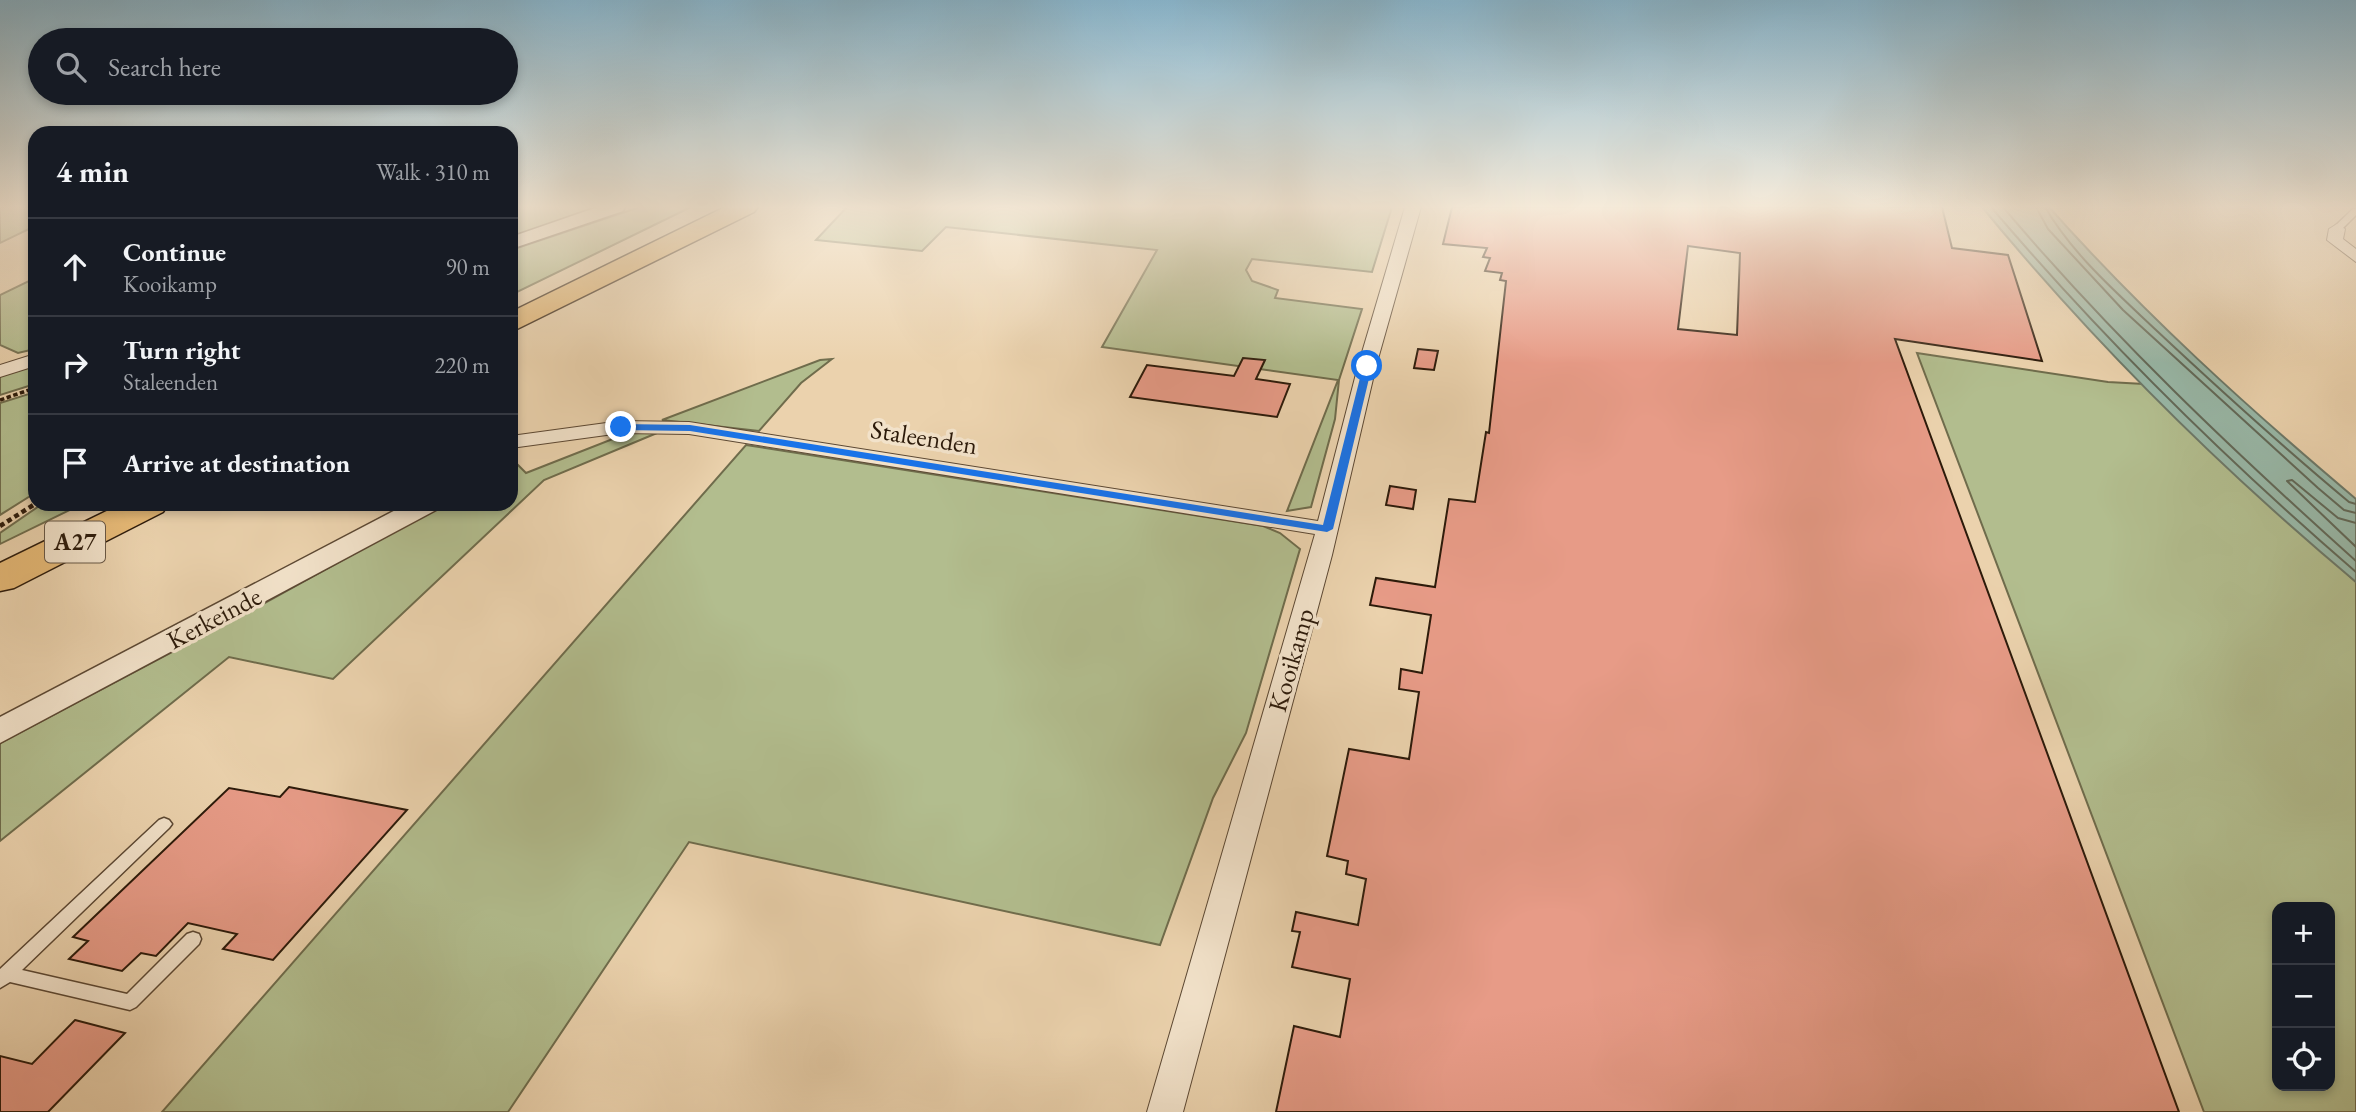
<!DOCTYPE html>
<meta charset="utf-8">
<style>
body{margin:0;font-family:"EB Garamond",serif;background:#242831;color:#f1f3f6}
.controls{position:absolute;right:21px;bottom:21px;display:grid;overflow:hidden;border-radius:14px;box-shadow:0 4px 10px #0003}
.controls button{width:63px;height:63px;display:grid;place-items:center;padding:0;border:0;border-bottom:2px solid #363941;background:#171b24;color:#f1f3f6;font:35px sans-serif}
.stop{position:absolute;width:21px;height:21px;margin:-16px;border:5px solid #1a73e8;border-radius:50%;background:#fff}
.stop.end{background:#1a73e8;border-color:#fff;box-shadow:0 2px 7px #0008}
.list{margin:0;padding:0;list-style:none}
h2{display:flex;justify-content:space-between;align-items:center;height:91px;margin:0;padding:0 28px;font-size:30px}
h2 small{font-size:23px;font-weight:400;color:#9ea1a6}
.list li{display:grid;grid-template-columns:46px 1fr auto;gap:21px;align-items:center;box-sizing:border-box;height:98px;padding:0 28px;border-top:2px solid #363941}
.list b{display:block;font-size:26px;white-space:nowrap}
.list p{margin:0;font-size:23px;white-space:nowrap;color:#9ea1a6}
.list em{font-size:23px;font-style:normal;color:#9ea1a6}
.icon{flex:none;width:38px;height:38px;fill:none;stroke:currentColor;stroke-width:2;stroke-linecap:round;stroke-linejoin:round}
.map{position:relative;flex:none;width:2356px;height:1112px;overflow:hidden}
.search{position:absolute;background:#171b24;box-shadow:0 4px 10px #0003;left:28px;top:28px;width:490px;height:77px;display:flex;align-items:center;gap:18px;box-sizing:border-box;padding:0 24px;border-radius:38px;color:#9ea1a6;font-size:26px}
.panel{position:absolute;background:#171b24;box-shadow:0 4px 10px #0003;left:28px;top:126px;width:490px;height:385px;border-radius:21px}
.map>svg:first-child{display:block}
.green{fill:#b2bd8e;stroke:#6f6c4c;stroke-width:2;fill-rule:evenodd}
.water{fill:#98b8a8;stroke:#6d7969;stroke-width:2}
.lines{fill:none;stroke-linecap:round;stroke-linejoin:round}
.shore{stroke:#626959;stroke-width:2}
.building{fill:#e79b87;stroke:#2c1a0a;stroke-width:2;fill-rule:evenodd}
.service-casing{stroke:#5c4833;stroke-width:3}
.minor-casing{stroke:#5c4833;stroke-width:2}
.tertiary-casing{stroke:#5c4833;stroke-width:3}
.motorway-casing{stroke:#2c1a0a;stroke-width:3}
.path-far1{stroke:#2c1a0a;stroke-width:3.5;stroke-dasharray:4.5 2.5;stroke-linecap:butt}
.path{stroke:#2c1a0a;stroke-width:4.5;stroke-dasharray:5 3.5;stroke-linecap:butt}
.service{fill:#f2e2ca;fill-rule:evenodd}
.minor{fill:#f2e2ca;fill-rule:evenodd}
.tertiary{fill:#f2e2ca;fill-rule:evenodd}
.motorway{fill:#e6b976;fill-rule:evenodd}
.route{fill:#1a73e8}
.labels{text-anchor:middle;stroke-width:7;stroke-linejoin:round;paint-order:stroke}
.shield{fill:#f2e2ca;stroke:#675644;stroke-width:2}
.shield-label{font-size:24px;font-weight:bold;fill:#2c1a0a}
.street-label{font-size:26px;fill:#2c1a0a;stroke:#f2e2ca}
</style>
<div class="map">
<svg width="2356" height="1112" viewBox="0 0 2356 1112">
<rect width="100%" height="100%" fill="#ebd2ad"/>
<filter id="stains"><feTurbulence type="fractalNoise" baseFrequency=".00286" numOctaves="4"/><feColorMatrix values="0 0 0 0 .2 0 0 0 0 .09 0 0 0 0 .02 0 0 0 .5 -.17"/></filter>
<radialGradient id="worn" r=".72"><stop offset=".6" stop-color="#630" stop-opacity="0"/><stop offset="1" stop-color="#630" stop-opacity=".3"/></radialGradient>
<g class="green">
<polygon points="0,207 35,207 35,226 0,243"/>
<polygon points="511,207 595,207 511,238"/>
<polygon points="640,207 691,207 511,295 511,250"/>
<polygon points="847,207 1392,207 1372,272 1252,259 1246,270 1252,281 1278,290 1275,298 1362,309 1339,380 1335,419 1311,507 1287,511 1338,380 1102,347 1157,250 946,227 922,251 816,240"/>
<polygon points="35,278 35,349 18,353 0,345 0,295"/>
<path d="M 1917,353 L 2108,382 L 2144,384 L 2232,470 L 2356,582 L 2356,1112 L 2204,1112 ZM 2277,907 L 2330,907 L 2330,1086 L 2277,1086 Z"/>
<polygon points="832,359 801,383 759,431 662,420 820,360"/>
<polygon points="35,364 35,384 0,395 0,375"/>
<polygon points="35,392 35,493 0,515 0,403"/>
<polygon points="633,431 657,433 544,480 333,679 229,657 0,841 0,743 261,605 444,504 511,504 511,468 518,465 526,473"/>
<polygon points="746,445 1263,526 1280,533 1300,549 1246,733 1213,798 1160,945 689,842 508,1112 162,1112"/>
<polygon points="42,504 82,504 0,544 0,533"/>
</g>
<path class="water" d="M 1982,207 L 2049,207 C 2143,313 2248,408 2356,499 L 2356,582 C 2221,469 2094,343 1982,207 Z"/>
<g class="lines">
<g class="shore">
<path d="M 1991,207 C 2103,339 2225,459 2356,572"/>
<path d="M 2003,207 C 2111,335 2231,449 2356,561"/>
<polyline points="2036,207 2048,229 2123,310 2318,488 2344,510 2356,513"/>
<path d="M 2045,207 C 2073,255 2117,293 2156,330 C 2219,389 2283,447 2349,502 L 2356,504"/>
<polyline points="2356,523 2338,518 2292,480 2287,481 2356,547"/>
</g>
</g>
<g class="building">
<path d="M 1452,207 L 1942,207 L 1952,248 L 2008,255 L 2042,361 L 1895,339 L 2179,1112 L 1276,1112 L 1294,1026 L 1340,1037 L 1350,979 L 1292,967 L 1300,932 L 1292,931 L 1296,912 L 1358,925 L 1366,879 L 1346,874 L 1348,861 L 1327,856 L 1349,749 L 1409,759 L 1419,692 L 1399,689 L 1401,669 L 1422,673 L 1431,615 L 1370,605 L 1376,578 L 1435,587 L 1449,499 L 1475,502 L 1486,432 L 1489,433 L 1506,281 L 1500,280 L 1502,273 L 1485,271 L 1490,258 L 1483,257 L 1487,248 L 1443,244 ZM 1688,246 L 1740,253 L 1737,335 L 1678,329 Z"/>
<polygon points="1418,349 1438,351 1434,370 1414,368"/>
<polygon points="1243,358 1265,360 1256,379 1290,384 1277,417 1130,397 1147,365 1234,376"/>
<polygon points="1390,486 1416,490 1413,509 1386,505"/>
<polygon points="289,787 407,810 273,960 223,949 237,934 188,923 156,956 141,953 122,971 69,959 88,941 73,937 229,788 280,797"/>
<polygon points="75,1020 125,1033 48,1112 0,1112 0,1056 32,1064"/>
</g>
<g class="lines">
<defs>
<g id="service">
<polygon points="2353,209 2356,209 2356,215 2340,231 2334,231 2334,227"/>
<polygon points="164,818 169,820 172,824 169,828 22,970 127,994 187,934 193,932 199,934 201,939 199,944 136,1007 130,1010 10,982 0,988 0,969 159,820"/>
</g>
<g id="minor">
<polygon points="1405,207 1421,207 1376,366 1332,555 1183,1112 1147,1112 1315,534 689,434 621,433 511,448 511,436 621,421 689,422 1318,521 1358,366"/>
<polygon points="2337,224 2345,229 2343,239 2356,249 2356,262 2327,240 2329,229"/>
<polygon points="35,354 35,366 0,377 0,365"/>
</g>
<g id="tertiary">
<polygon points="598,207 625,207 623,211 511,249 511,237"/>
<polygon points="407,504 440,504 436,510 0,743 0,717"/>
</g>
<g id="motorway">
<polygon points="725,207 758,207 754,212 511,332 511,312"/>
<polygon points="121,504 168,504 163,512 14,588 0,591 0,563"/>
</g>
</defs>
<use href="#service" class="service-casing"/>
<use href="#minor" class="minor-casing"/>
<use href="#tertiary" class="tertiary-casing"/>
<use href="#motorway" class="motorway-casing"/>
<polyline class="path-far1" points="0,400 35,388"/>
<polyline class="path" points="0,526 35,504"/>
<use href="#service" class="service"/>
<use href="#minor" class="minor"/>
<use href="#tertiary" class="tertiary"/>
<use href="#motorway" class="motorway"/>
</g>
<linearGradient id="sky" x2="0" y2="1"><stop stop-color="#88b6ce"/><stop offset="0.57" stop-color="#f6ebda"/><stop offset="1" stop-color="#f6ebda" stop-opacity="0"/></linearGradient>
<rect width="2356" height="363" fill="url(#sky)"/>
<polygon class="route" points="1367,363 1372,366 1333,529 1327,532 690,431 621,430 616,427 621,424 690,425 1323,525 1363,366"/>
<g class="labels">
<rect class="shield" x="45" y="521.5" width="60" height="41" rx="5"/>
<g class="shield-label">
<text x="75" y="550">A27</text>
</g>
<g class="street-label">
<text transform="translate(924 437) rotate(9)" y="9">Staleenden</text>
<text transform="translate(214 618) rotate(-28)" y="9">Kerkeinde</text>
<text transform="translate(1291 660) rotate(-74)" y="9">Kooikamp</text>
</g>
</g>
<rect width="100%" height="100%" filter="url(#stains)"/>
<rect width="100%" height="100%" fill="url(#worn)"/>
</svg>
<div class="controls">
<button>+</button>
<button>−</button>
<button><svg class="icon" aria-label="locate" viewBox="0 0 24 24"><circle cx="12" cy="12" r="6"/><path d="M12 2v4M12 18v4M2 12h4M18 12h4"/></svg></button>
</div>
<div class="stop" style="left:1367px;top:366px"></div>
<div class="stop end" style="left:621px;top:427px"></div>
<div class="search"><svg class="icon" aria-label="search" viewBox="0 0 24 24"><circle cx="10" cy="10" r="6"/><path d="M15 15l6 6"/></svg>Search here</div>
<section class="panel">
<h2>4 min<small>Walk · 310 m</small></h2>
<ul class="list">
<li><svg class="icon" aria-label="ahead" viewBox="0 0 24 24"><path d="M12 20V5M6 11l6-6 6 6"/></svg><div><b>Continue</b><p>Kooikamp</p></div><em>90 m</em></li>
<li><svg class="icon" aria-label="right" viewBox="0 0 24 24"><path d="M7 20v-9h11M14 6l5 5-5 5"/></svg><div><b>Turn right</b><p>Staleenden</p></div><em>220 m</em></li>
<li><svg class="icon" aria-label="arrive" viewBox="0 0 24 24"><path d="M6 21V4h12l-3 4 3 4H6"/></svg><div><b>Arrive at destination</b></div></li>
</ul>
</section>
</div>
